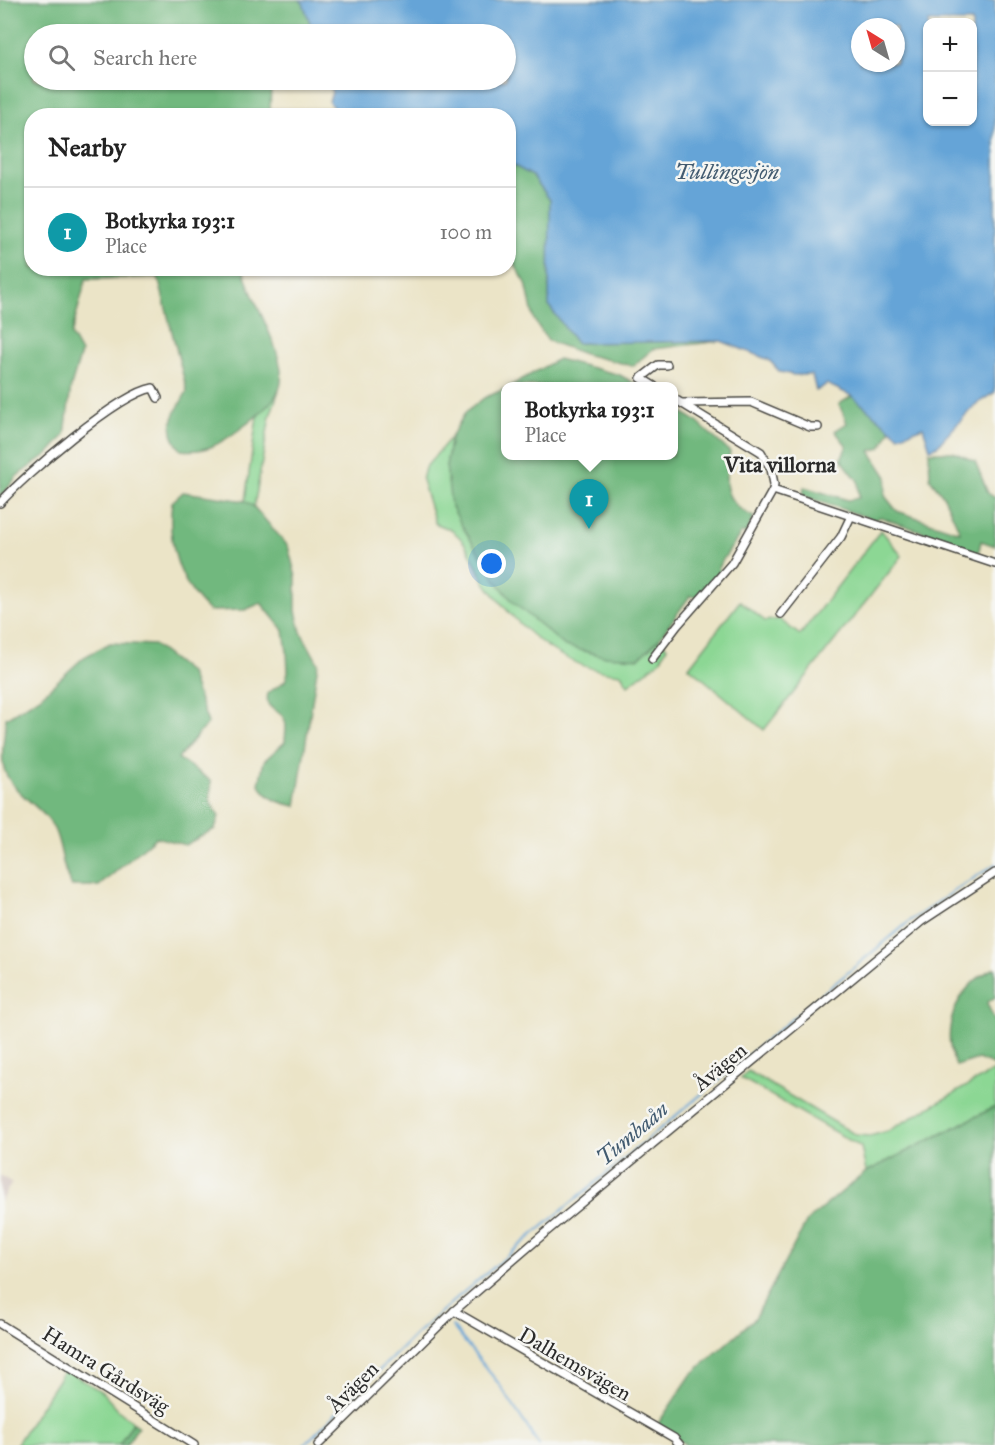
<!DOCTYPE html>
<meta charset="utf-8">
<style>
body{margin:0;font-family:"IM FELL Great Primer",serif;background:#f2f2f2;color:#222}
.controls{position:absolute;right:18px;top:18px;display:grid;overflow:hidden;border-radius:12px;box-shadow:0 2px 4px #0004}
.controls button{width:54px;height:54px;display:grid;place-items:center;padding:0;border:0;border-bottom:2px solid #e0e0e0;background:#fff;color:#222;font:30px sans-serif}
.compass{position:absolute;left:851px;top:18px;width:54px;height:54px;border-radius:50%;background:#fff;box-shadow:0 2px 4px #0004;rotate:323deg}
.you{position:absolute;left:492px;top:564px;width:21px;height:21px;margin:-15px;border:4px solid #fff;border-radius:50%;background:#1a73e8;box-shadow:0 0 0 9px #1a73e833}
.badge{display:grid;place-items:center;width:39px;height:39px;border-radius:50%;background:#ea580c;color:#fff;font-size:20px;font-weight:700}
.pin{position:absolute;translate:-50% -50px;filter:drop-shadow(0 2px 3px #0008)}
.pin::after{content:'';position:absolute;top:32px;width:21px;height:18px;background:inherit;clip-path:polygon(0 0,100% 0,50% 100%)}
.popup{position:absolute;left:501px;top:382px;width:177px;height:78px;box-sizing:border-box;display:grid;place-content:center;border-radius:12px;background:#fff;filter:drop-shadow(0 2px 4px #0005);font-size:20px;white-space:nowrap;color:#767676}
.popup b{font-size:22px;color:#222}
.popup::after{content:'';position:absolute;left:50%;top:100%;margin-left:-12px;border:12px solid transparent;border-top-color:#fff}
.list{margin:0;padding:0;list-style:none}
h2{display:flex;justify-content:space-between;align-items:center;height:78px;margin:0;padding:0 24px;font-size:26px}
h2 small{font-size:20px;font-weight:400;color:#767676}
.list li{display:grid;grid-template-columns:39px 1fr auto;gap:18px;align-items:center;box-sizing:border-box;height:90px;padding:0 24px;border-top:2px solid #e0e0e0}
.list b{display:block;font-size:22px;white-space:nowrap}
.list p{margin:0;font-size:20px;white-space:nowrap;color:#767676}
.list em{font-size:20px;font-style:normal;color:#767676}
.icon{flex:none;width:33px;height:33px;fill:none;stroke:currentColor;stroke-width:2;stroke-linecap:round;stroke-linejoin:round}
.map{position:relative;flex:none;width:995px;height:1445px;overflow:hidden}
.search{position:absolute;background:#fff;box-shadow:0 2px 4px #0004;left:24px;top:24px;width:492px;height:66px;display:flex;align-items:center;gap:15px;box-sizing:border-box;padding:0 21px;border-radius:33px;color:#767676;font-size:22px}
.panel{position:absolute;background:#fff;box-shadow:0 2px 4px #0004;left:24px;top:108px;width:492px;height:168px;border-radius:24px}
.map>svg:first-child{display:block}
.industrial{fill:#cfc0bb}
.green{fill:#8cd794;stroke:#5c8160;stroke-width:1.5}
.forest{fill:#71b87e;stroke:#4e7254;stroke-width:1.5}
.water{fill:#65a4d7;stroke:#486881;stroke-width:1.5;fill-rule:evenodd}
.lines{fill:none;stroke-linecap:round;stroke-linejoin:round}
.stream{stroke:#65a4d7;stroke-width:2}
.minor-casing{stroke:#484742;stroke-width:10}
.minor{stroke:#fff;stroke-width:7}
.labels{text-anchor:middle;stroke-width:5;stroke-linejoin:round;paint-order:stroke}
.street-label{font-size:21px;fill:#2b2b2b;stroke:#f6f6f2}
.water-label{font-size:22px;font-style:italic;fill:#425b70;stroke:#f6f6f2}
.neighbourhood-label{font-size:22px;font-weight:bold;fill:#2b2b2b;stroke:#f6f6f2}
</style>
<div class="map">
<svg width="995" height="1445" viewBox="0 0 995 1445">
<rect width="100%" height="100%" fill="#f6f6f2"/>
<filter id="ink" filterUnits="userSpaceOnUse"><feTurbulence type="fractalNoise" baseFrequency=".0167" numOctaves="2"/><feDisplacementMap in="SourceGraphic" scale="12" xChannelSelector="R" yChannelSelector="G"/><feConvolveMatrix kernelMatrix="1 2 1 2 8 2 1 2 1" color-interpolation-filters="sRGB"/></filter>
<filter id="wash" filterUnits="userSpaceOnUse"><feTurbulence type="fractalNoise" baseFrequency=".008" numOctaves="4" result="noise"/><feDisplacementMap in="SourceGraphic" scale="24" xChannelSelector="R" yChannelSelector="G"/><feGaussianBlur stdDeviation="1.35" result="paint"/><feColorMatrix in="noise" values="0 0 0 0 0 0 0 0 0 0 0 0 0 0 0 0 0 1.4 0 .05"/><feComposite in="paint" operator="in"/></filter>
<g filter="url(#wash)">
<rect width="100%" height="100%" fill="#ebe4c7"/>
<polygon class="industrial" points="0,1175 12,1183 0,1202"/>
<g class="green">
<polygon points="279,390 270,416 254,507 245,501 257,417"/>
<path d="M 451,437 L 446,466 L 462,526 L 478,548 L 639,658 L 659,639 L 667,647 L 660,661 L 628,685 L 621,674 C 564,669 523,633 489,588 C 476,572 472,547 455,533 C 450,528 441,526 435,523 L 422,480 L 425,468 Z"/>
<polygon points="881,530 902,556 764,730 689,667 740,601 765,621 779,619 800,635"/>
<polygon points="995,1070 995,1107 866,1172 861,1147 741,1078 748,1071 856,1135 870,1136 888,1131"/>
<polygon points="65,1369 102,1392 119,1411 133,1422 119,1445 16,1445"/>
</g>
<g class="forest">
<path d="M 0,0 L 300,0 L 303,3 L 314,34 L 34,34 L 34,80 L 271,80 L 270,115 L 32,116 L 32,268 L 243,269 C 250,300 292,362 279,390 C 271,406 254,419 240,429 C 220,444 206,453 181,450 C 162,427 175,414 187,391 L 158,277 L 86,279 L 71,335 L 81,353 L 71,386 L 65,435 L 49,453 L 17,476 L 0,498 Z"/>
<polygon points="509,163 533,176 550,200 549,306 576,343 721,341 653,349 633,366 584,354 548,341 534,320 526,283 509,256"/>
<polygon points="558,359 620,375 639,386 510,386"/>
<path d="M 505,389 L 505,456 L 673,456 L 673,406 L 696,421 L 730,452 C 723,483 722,502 754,517 L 746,533 L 741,533 L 718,567 L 720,572 L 697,597 L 690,596 L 659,639 L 639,658 L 603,656 L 565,646 L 513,602 L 497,582 L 462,526 L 451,505 L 446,466 L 451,437 L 465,413 L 484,398 Z"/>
<polygon points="852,396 891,429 881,448 870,451 887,477 885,496 897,511 960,532 944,497 930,479 929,452 953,452 975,461 988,493 995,498 995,546 981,541 978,555 952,542 880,517 875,520 803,496 804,487 848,500 859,498 858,481 841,459 847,446 835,431 847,423 839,404"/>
<path d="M 183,492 L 245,501 L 254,507 L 288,546 L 296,577 L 296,611 L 301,632 L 318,663 L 296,806 C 279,803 268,799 259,784 L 264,761 L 285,742 C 285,736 287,727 285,721 C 280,706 264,714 268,693 L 285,681 L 288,672 L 287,652 L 284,631 L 261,603 L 245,610 L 209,611 C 178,583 167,542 172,502 Z"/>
<path d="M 110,643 L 154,645 L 190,673 L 208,723 L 178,758 L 211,781 L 210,801 L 219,816 L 215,829 L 185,845 L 156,837 L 99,886 L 72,886 C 61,869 63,848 54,829 C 43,805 7,792 3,764 C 1,750 5,732 6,718 L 40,697 L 84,657 Z"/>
<path d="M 995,968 L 995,997 L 987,1003 L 995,1022 L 995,1066 L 978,1059 L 956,1066 C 939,1029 957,985 995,968 Z"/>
<polygon points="995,1107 995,1445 686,1445 657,1425 691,1375 755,1318 807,1221 866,1172"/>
<polygon points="133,1422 138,1427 126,1445 119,1445"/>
</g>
<path class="water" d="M 300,0 L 995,0 L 995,392 L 975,405 L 936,447 L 930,449 L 923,427 L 899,436 L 852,396 L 827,384 L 816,391 L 812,375 L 794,375 L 780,372 L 769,360 L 721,341 L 576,343 L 549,306 L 550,200 L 533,176 L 509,163 L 508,116 L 339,115 L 329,102 L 332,92 L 328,80 L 506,80 L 506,34 L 314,34 L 303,3 ZM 928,22 L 972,22 L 972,122 L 928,122 ZM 860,27 L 896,27 L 896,63 L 860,63 Z"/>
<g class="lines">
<g class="stream">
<polyline points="452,1326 499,1384 539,1445"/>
<polyline points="304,1445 416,1334 459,1296 911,920 995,864"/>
</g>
</g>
</g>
<g filter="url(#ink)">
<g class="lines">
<defs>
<g id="minor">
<polyline points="654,386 641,378 658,365 667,365"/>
<polyline points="673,398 761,452 771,469 774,484 773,490 995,564"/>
<polyline points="683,403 751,402 810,427 818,427"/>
<path d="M 0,503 C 25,475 118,394 153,388 L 158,398"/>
<polyline points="781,614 841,537 851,516"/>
<polyline points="652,659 677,626 732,563 773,490"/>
<polyline points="454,1311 674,1438 680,1445"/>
<polyline points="0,1324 194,1445"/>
<polyline points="318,1445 454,1311 546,1232 922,921 995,873"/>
</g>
</defs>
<use href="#minor" class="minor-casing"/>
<use href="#minor" class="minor"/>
</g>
</g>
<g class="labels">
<g class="street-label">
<text transform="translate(720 1067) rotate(-40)" y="7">Åvägen</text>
<text transform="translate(575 1364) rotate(30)" y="7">Dalhemsvägen</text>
<text transform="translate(106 1370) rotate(32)" y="7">Hamra Gårdsväg</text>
<text transform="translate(353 1387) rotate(-45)" y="7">Åvägen</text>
</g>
<g class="water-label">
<text x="727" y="179">Tullingesjön</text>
<text transform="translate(632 1133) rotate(-40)" y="8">Tumbaån</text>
</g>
<g class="neighbourhood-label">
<text x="780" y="472">Vita villorna</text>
</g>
</g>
</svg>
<div class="controls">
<button>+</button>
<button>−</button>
</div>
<svg class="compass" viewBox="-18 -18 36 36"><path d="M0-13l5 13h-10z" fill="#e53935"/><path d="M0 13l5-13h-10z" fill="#767676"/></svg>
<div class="you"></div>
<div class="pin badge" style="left:589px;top:529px;background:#0f9aa8">1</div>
<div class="popup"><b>Botkyrka 193:1</b>Place</div>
<div class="search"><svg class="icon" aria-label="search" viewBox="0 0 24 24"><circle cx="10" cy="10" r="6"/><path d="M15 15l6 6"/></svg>Search here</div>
<section class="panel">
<h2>Nearby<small></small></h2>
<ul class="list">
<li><span class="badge" style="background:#0f9aa8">1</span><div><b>Botkyrka 193:1</b><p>Place</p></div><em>100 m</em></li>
</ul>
</section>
</div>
